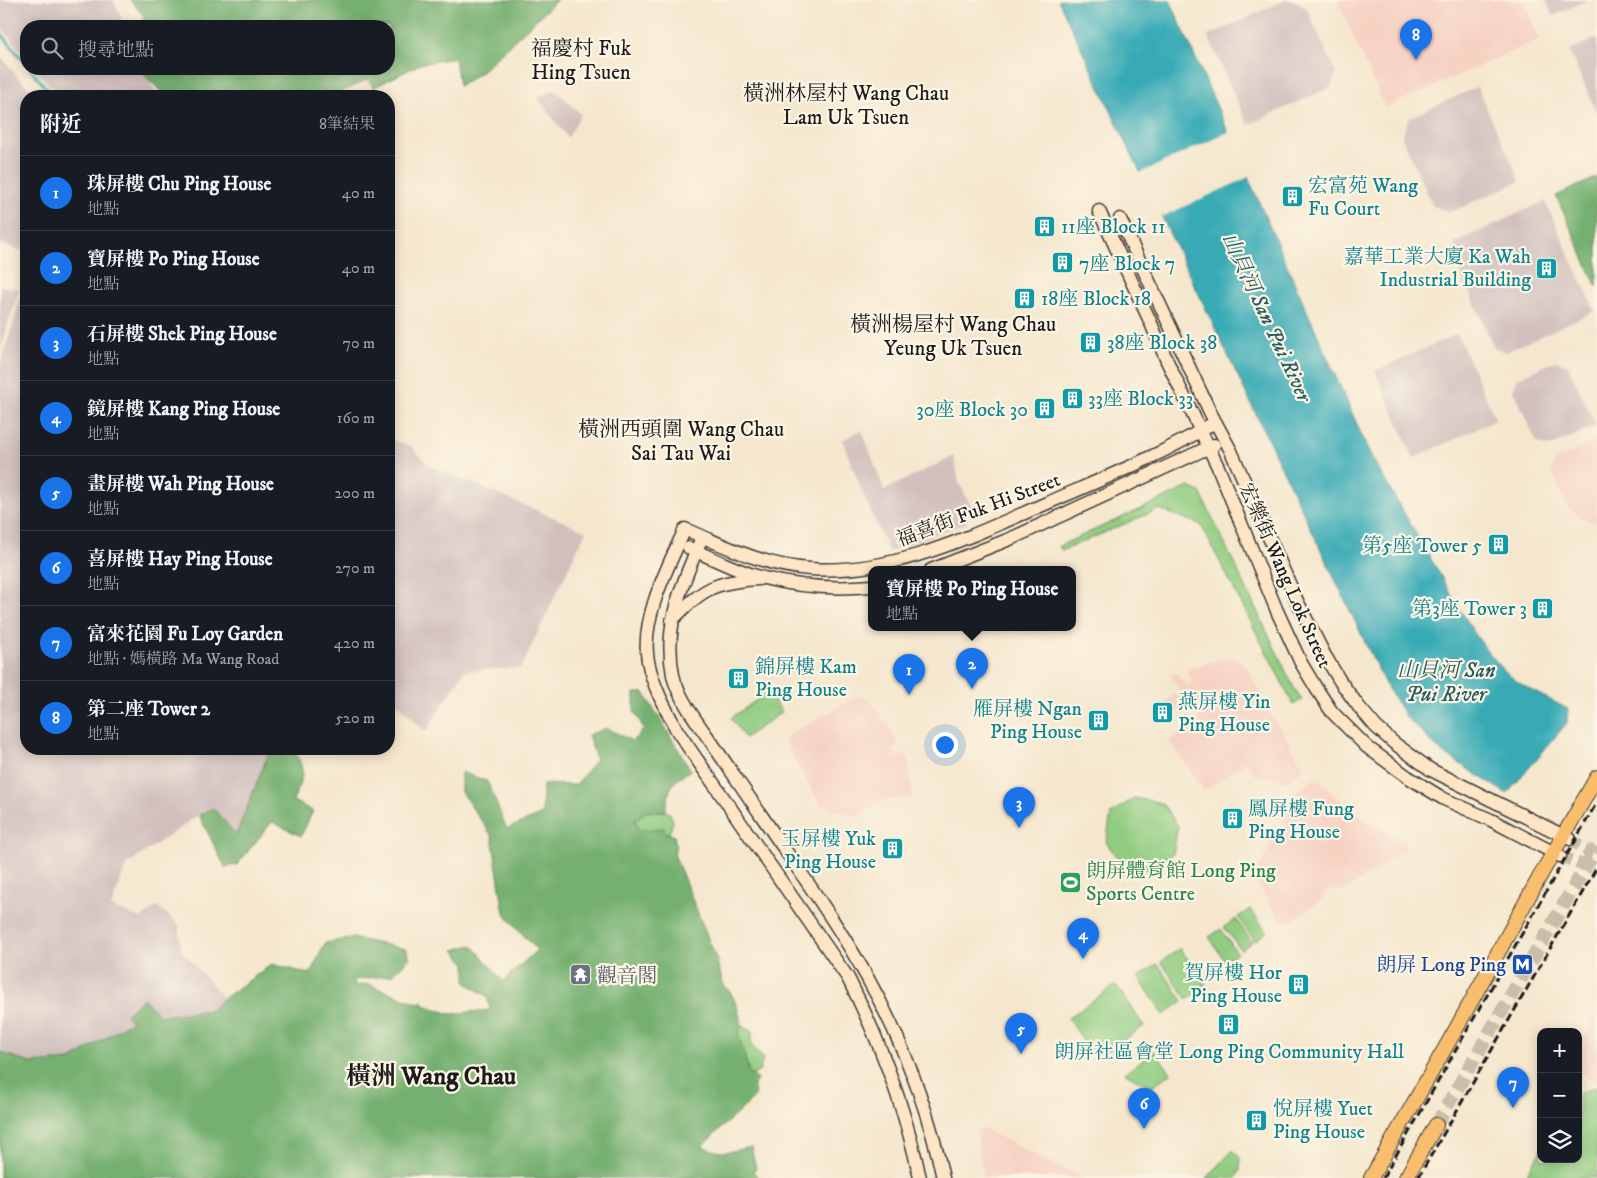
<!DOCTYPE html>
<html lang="zh-TW">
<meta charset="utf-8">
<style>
body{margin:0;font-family:"IM FELL DW Pica","Noto Serif TC",serif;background:#242831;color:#f1f3f6}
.controls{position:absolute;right:15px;bottom:15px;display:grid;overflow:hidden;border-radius:10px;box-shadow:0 2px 12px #0003}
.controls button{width:45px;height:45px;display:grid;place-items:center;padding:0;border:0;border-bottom:1px solid #363941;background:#171b24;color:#f1f3f6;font:25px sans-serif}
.you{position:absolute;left:944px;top:744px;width:18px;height:18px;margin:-12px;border:4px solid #fff;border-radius:50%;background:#1a73e8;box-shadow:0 0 0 8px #1a73e833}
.badge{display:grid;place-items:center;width:32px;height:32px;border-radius:50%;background:#1a73e8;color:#fff;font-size:16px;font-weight:700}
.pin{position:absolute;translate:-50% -41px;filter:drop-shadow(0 1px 2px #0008)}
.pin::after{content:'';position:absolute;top:26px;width:18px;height:15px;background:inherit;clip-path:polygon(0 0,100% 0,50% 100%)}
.popup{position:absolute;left:868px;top:566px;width:208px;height:65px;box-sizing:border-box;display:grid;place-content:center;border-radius:10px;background:#171b24;filter:drop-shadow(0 1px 4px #0005);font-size:16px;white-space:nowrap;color:#9ea1a6}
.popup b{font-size:19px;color:#f1f3f6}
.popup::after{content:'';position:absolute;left:50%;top:100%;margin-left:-10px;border:10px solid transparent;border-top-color:#171b24}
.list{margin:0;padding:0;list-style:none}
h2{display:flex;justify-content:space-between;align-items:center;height:65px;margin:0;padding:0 20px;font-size:21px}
h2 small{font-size:16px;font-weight:400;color:#9ea1a6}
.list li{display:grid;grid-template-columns:32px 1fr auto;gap:15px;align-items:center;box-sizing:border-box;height:75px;padding:0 20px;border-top:1px solid #363941}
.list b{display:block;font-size:19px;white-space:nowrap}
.list p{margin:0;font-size:16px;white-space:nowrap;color:#9ea1a6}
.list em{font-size:16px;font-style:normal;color:#9ea1a6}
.icon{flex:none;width:28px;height:28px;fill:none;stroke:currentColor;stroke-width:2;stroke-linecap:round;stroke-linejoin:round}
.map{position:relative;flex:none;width:1597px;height:1178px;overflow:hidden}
.search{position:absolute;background:#171b24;box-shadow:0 2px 12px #0003;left:20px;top:20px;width:375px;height:55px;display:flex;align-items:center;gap:12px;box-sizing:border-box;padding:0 18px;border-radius:20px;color:#9ea1a6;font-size:19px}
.panel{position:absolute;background:#171b24;box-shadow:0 2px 12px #0003;left:20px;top:90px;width:375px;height:665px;border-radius:20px}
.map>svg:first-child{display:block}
.built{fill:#f6d2c3}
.industrial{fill:#d1bfbd}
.green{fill:#91cc81;stroke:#56744e}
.forest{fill:#74b06f;stroke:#486646}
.water{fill:#39aab5;stroke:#2a6368}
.pier{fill:#f5e7ce}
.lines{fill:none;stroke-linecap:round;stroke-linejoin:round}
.stream{stroke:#39aab5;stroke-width:3}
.secondary-tunnel{stroke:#cabeaa;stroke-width:12;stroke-dasharray:12 6;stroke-linecap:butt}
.primary-tunnel{stroke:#cabeaa;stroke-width:14;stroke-dasharray:14 7;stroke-linecap:butt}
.secondary-casing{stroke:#3d3a37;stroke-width:15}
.primary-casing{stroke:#3d3a37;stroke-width:16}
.secondary{stroke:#fde5c5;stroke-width:12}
.primary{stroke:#f9be6d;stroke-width:14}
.rail{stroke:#1c1c1c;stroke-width:3;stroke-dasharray:8 4;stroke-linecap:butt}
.labels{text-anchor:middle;stroke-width:4.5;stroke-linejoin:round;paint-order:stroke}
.culture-label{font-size:20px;fill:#0d838f;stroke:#fcf5e5;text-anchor:start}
.street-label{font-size:20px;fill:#1c1c1c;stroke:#fcf5e5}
.leisure-label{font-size:20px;fill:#27864d;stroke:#fcf5e5;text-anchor:start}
.transit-label{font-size:20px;fill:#164399;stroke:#fcf5e5;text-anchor:end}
.worship-label{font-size:20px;fill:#5b616d;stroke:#fcf5e5;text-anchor:start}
.neighbourhood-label{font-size:21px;fill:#1c1c1c;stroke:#fcf5e5}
.water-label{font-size:21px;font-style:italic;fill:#295c61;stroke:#fcf5e5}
.district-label{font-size:25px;font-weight:bold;fill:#1c1c1c;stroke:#fcf5e5}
</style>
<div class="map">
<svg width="1597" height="1178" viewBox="0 0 1597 1178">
<rect width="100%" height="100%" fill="#fcf5e5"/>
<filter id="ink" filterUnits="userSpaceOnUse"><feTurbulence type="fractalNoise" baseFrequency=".02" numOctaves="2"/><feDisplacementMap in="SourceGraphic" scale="10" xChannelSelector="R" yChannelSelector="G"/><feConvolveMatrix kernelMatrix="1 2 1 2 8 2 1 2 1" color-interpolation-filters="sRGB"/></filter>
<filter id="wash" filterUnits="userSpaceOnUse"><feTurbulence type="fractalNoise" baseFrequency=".0096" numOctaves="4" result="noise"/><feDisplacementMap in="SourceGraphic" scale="20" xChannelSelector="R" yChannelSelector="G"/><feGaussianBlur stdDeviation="1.12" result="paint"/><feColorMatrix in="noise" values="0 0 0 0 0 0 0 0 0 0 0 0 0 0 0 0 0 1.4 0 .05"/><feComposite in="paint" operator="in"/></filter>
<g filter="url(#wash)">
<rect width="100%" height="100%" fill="#f5e7ce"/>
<g class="built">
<polygon points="1337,0 1523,0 1540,39 1385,108"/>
<polygon points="1597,441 1597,524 1580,517 1572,511 1566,503 1551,472 1555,460"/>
<polygon points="1232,658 1241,661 1248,668 1269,712 1305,768 1287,781 1255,775 1246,762 1204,791 1169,741 1200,719 1189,704 1174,714 1165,701 1180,691 1172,678 1172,674 1174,673 1178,674 1187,686 1193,682 1187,673 1189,668 1221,659"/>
<polygon points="863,695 872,703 897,740 898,746 893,750 897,757 903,754 906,755 908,759 913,798 884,800 856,817 820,804 789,751 786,741 790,734 858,696"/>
<polygon points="1313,779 1318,780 1361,817 1405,843 1407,848 1343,892 1329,890 1323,894 1322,899 1292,921 1285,921 1279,917 1257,885 1255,882 1256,874 1274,836 1286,826 1280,816 1280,811 1294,793"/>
<polygon points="1597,1016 1597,1084 1578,1071 1578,1048"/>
<polygon points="982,1128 1083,1178 983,1178 977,1132"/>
</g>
<g class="industrial">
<polygon points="0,0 113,0 125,26 26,26 26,57 0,26"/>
<polygon points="1286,0 1294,0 1307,9 1336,73 1331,87 1248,125 1208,36"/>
<polygon points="1546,0 1587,0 1553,16"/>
<polygon points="1597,38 1597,113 1569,51"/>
<polygon points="0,56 35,96 26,96 26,252 0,243"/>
<polygon points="36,69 145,69 157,96 59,96"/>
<polygon points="1477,87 1520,181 1451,212 1433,206 1402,137 1409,118"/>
<polygon points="555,90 581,114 568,138 537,97"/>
<polygon points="1545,201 1595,311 1506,352 1494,347 1452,254 1456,242"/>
<polygon points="0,286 19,289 0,350"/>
<polygon points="22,294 26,296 26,749 266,749 269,752 236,836 213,808 199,815 126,865 111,907 141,918 157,906 179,925 181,950 224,998 181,1038 126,1015 139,1028 135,1138 0,1054 0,366"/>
<polygon points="1457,334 1496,420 1414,458 1375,371"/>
<polygon points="1556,361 1568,365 1596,426 1549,447 1537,443 1513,390 1518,378"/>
<polygon points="862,430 884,490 954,456 959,482 973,510 964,514 967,523 889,552 863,494 842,440"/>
<polygon points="389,438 412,447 428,465 586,531 521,668 464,671 426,732 389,695"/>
</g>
<g class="green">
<polygon points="1189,487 1200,492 1294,688 1302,700 1293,704 1201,525 1159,509 1062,551 1059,546"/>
<polygon points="768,692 782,712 745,738 731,718"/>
<polygon points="1134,798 1162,803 1178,826 1173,854 1150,870 1122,865 1106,842 1111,814"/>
<polygon points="665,811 670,813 673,822 669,833 642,841 635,820 645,812"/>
<polygon points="1250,909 1267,932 1255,941 1238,917"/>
<polygon points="1236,919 1252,942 1241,950 1224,927"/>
<polygon points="1221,929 1237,953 1225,961 1209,937"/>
<polygon points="1180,948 1206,986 1187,999 1161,962"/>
<polygon points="1158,964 1183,1001 1164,1015 1138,977"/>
<polygon points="1116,985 1144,1026 1096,1059 1068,1018"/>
<polygon points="742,1026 752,1032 751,1045 763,1058 760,1071 736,1083 725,1048"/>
<polygon points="1155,1051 1171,1073 1151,1087 1125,1073"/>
<polygon points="1597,1086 1597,1178 1525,1178 1541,1150 1541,1159 1578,1159 1578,1094"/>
<polygon points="1233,1150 1240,1158 1240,1171 1236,1178 1207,1178"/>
</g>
<g class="forest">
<polygon points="130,0 557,0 481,72 459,86 455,58 420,64 373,88 368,79 334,96 165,96 139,69 389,69 389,26 140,26 144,16"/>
<polygon points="1597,177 1597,287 1556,196"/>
<path d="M 634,693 L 644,693 L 691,770 C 669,784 670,787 665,811 L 645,812 L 635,820 L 639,830 L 664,828 L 666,834 L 669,833 L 674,836 L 676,845 L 674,854 L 716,958 L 724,987 L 730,991 L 737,1006 L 742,1026 L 738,1032 L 750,1076 L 753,1075 L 757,1080 L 753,1086 L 756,1096 L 702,1146 C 724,1156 729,1151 751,1147 L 756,1168 L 753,1172 L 759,1178 L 0,1178 L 0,1052 L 30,1063 L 71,1060 L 132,1021 L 126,1015 L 143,998 L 160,1016 L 211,1010 L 224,998 L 272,964 L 310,974 L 325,943 L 353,938 L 406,949 L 410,958 L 393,975 L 354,980 L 355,986 L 367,984 L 418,1003 L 423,1001 L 424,1005 L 450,1014 L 490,1010 L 487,996 L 466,983 L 466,964 L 454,950 L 472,945 L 503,981 L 537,950 L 504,914 L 492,836 L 461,792 L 461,772 L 487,781 L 507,829 L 542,814 L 543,784 L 576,785 L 596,759 L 588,735 L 607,728 L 632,741 L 644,729 L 634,711 Z"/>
<path d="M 266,749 L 293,749 C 308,772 302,777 293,801 L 313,811 L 301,836 L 272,822 L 237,865 L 225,867 L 199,815 L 213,808 L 236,835 L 269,752 Z"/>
</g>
<path class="water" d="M 1058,0 L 1170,0 L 1371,456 C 1393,495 1416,533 1438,571 C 1458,606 1477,643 1506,672 C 1520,687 1550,699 1568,709 L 1567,723 L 1507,794 L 1440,751 L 1406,717 L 1385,684 Z"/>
<polygon class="pier" points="1231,131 1251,176 1159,218 1138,174"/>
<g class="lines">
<g class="stream">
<polyline points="0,32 26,64"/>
<polyline points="30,69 53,96"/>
</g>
</g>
</g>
<g filter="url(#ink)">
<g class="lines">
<g class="secondary-tunnel">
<polyline points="1570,839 1593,855"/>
<polyline points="1560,856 1586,866"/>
</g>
<polyline class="primary-tunnel" points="1436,1125 1597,847"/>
<defs>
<g id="secondary">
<polyline points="1099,211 1150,321 1167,361 1218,467 1277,611 1301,663 1316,688 1332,712 1367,747 1408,777 1444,799 1491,820 1560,856"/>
<polyline points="1120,219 1210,412 1231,451 1297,601 1324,654 1340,681 1359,707 1376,727 1394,743 1431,770 1570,839"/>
<path d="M 702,537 C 683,583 663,623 673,675 C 677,696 699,725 712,743 C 728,767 745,791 761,815 C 797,868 836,921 867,977 C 902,1040 928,1107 943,1178"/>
<path d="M 689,548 C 713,558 738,572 764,578 C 798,587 837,589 872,586"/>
<polyline points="931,570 1010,539 1214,445"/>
<path d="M 672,620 C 704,588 713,582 759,579"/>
<path d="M 920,1178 C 905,1108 881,1043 848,978 L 678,732 C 666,710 653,687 648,661 C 640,619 668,567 685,529 C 726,547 765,566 810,569 C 897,575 974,534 1052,501 C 1107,477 1164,454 1215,422"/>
</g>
<g id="primary">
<polyline points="1371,1178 1456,1029 1544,869 1597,777"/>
<polyline points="1406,1178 1436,1125"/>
</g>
</defs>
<use href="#secondary" class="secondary-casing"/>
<use href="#primary" class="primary-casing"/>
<use href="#secondary" class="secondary"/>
<use href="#primary" class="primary"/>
<g class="rail">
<polyline points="1383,1178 1597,802"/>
<polyline points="1418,1178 1597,867"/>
</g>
</g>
</g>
<defs>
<symbol id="building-square" viewBox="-11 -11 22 22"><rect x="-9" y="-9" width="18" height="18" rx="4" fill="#0f9aa8" stroke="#fcf5e5"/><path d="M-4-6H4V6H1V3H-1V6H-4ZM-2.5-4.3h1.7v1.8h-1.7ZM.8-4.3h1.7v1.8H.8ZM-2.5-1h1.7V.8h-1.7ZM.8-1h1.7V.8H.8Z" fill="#fff"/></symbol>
<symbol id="stadium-square" viewBox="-11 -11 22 22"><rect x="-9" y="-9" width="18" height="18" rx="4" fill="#2e9e5b" stroke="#fcf5e5"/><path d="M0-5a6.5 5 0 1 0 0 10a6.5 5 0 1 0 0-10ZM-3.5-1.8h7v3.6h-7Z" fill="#fff"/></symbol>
<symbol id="metro-square" viewBox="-11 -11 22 22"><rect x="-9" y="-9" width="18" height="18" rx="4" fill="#1a4fb4" stroke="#fcf5e5"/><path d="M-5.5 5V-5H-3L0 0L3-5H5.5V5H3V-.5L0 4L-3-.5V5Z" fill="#fff"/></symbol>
<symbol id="temple-square" viewBox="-11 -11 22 22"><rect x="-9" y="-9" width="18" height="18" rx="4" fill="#6b7280" stroke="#fcf5e5"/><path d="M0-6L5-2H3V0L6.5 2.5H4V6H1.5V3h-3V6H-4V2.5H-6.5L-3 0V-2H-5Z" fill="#fff"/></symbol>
</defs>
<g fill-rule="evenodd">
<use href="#building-square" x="1280" y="184" width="25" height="25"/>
<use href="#building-square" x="1032" y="214" width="25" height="25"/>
<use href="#building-square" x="1050" y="250" width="25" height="25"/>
<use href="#building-square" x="1534" y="256" width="25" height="25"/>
<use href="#building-square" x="1012" y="286" width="25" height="25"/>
<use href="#building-square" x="1078" y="330" width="25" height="25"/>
<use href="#building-square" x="1060" y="386" width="25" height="25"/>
<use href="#building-square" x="1032" y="396" width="25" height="25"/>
<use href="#building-square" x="1486" y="532" width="25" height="25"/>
<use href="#building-square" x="1530" y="596" width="25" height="25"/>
<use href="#building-square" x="726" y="666" width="25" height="25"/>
<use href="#building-square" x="1150" y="700" width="25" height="25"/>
<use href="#building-square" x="1086" y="708" width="25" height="25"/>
<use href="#building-square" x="1220" y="806" width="25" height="25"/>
<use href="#building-square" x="880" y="836" width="25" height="25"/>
<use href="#stadium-square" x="1058" y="870" width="25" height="25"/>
<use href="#metro-square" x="1510" y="952" width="25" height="25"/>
<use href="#temple-square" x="568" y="962" width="25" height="25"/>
<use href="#building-square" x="1286" y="972" width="25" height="25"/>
<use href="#building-square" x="1216" y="1012" width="25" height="25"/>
<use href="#building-square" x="1244" y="1108" width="25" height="25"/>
</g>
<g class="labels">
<g class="culture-label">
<text x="1308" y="192">宏富苑 Wang<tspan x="1308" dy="23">Fu Court</tspan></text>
<text x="1061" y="233">11座 Block 11</text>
<text x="1531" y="263" text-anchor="end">嘉華工業大廈 Ka Wah<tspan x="1531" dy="23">Industrial Building</tspan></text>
<text x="1079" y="270">7座 Block 7</text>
<text x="1041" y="305">18座 Block 18</text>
<text x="1107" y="349">38座 Block 38</text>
<text x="1088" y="405">33座 Block 33</text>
<text x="1028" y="416" text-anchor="end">30座 Block 30</text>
<text x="1482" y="552" text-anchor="end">第5座 Tower 5</text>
<text x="1527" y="615" text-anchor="end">第3座 Tower 3</text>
<text x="755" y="673">錦屏樓 Kam<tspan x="755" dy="23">Ping House</tspan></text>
<text x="1178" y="708">燕屏樓 Yin<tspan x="1178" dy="23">Ping House</tspan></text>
<text x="1082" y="715" text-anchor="end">雁屏樓 Ngan<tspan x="1082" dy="23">Ping House</tspan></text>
<text x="1248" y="815">鳳屏樓 Fung<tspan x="1248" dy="23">Ping House</tspan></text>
<text x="876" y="845" text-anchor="end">玉屏樓 Yuk<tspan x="876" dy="23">Ping House</tspan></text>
<text x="1282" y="979" text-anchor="end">賀屏樓 Hor<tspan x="1282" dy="23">Ping House</tspan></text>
<text x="1229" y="1058" text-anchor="middle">朗屏社區會堂 Long Ping Community Hall</text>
<text x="1273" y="1115">悅屏樓 Yuet<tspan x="1273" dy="23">Ping House</tspan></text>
</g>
<g class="street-label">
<text transform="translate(978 509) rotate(-21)" y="7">福喜街 Fuk Hi Street</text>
<text transform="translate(1286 575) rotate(66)" y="7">宏樂街 Wang Lok Street</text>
</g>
<g class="leisure-label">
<text x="1086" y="877">朗屏體育館 Long Ping<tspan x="1086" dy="23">Sports Centre</tspan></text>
</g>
<g class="transit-label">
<text x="1506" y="971">朗屏 Long Ping</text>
</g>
<g class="worship-label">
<text x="597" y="982">觀音閣</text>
</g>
<g class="neighbourhood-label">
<text x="581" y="55">福慶村 Fuk<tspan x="581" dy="24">Hing Tsuen</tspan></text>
<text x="846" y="100">橫洲林屋村 Wang Chau<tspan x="846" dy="24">Lam Uk Tsuen</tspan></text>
<text x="953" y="331">橫洲楊屋村 Wang Chau<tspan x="953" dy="24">Yeung Uk Tsuen</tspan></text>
<text x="681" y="436">橫洲西頭圍 Wang Chau<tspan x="681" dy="24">Sai Tau Wai</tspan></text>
</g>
<g class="water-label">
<text transform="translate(1267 317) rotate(65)" y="7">山貝河 San Pui River</text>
<text x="1446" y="677">山貝河 San<tspan x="1446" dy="24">Pui River</tspan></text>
</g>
<g class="district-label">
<text x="431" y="1084">橫洲 Wang Chau</text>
</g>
</g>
</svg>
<div class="controls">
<button>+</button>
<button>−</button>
<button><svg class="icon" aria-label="layers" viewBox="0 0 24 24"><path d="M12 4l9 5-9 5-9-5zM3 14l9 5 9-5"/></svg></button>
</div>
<div class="you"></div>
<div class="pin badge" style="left:909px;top:695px">1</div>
<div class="pin badge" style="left:972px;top:689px">2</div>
<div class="popup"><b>寶屏樓 Po Ping House</b>地點</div>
<div class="pin badge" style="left:1019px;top:828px">3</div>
<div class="pin badge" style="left:1083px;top:959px">4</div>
<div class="pin badge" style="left:1021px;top:1054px">5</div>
<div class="pin badge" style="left:1144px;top:1129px">6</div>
<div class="pin badge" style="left:1513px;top:1108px">7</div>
<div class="pin badge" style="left:1416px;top:60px">8</div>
<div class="search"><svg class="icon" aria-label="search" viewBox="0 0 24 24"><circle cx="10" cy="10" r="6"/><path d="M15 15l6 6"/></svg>搜尋地點</div>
<section class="panel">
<h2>附近<small>8筆結果</small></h2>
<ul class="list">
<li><span class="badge">1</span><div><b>珠屏樓 Chu Ping House</b><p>地點</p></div><em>40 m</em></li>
<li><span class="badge">2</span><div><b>寶屏樓 Po Ping House</b><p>地點</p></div><em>40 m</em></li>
<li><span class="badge">3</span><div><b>石屏樓 Shek Ping House</b><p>地點</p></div><em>70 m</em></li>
<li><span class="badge">4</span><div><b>鏡屏樓 Kang Ping House</b><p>地點</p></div><em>160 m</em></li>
<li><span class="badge">5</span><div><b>畫屏樓 Wah Ping House</b><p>地點</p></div><em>200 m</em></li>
<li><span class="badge">6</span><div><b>喜屏樓 Hay Ping House</b><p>地點</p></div><em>270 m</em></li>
<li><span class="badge">7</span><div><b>富來花園 Fu Loy Garden</b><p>地點 · 媽橫路 Ma Wang Road</p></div><em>420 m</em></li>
<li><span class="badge">8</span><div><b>第二座 Tower 2</b><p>地點</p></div><em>520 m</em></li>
</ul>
</section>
</div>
